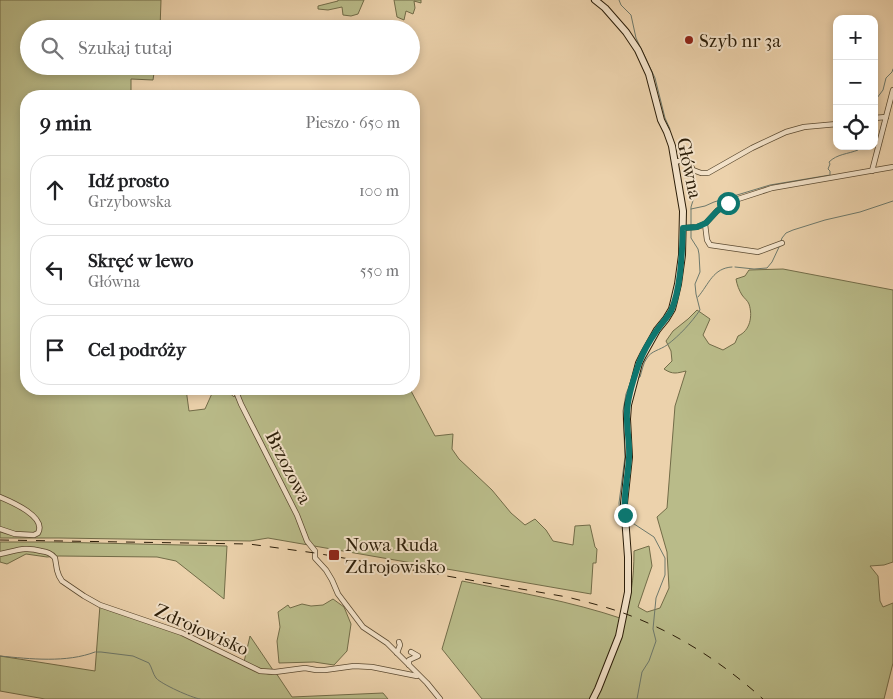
<!DOCTYPE html>
<html lang="pl">
<meta charset="utf-8">
<style>
body{margin:0;font-family:"IM FELL French Canon",serif;background:#f2f2f2;color:#202124}
.controls{position:absolute;right:15px;top:15px;display:grid;overflow:hidden;border-radius:10px;box-shadow:0 2px 8px #0003}
.controls button{width:45px;height:45px;display:grid;place-items:center;padding:0;border:0;border-bottom:1px solid #e0e0e0;background:#fff;color:#202124;font:25px sans-serif}
.stop{position:absolute;width:15px;height:15px;margin:-11px;border:4px solid #0f766e;border-radius:50%;background:#fff}
.stop.end{background:#0f766e;border-color:#fff;box-shadow:0 1px 5px #0008}
.list{margin:0;padding:0;list-style:none}
h2{display:flex;justify-content:space-between;align-items:center;height:65px;margin:0;padding:0 20px;font-size:21px}
h2 small{font-size:16px;font-weight:400;color:#757577}
.list li{display:grid;grid-template-columns:32px 1fr auto;gap:15px;align-items:center;box-sizing:border-box;height:70px;margin:0 10px 10px;padding:0 10px;border:1px solid #e0e0e0;border-radius:20px}
.list b{display:block;font-size:19px;white-space:nowrap}
.list p{margin:0;font-size:16px;white-space:nowrap;color:#757577}
.list em{font-size:16px;font-style:normal;color:#757577}
.icon{flex:none;width:28px;height:28px;fill:none;stroke:currentColor;stroke-width:2;stroke-linecap:round;stroke-linejoin:round}
.map{position:relative;flex:none;width:893px;height:699px;overflow:hidden}
.search{position:absolute;background:#fff;box-shadow:0 2px 8px #0003;left:20px;top:20px;width:400px;height:55px;display:flex;align-items:center;gap:12px;box-sizing:border-box;padding:0 18px;border-radius:28px;color:#757577;font-size:19px}
.panel{position:absolute;background:#fff;box-shadow:0 2px 8px #0003;left:20px;top:90px;width:400px;height:305px;border-radius:20px}
.map>svg:first-child{display:block}
.green{fill:#b9bb89;stroke:#726c48}
.lines{fill:none;stroke-linecap:round;stroke-linejoin:round}
.stream{stroke:#6d796c;stroke-width:1}
.street-casing{stroke:#5b4a31;stroke-width:6}
.secondary-casing{stroke:#2b1d08;stroke-width:8}
.street{stroke:#f3e2c9;stroke-width:4.5}
.secondary{stroke:#f3e2c9;stroke-width:6}
.rail{stroke:#2b1d08;stroke-width:1;stroke-dasharray:9 9;stroke-linecap:butt}
.route{stroke:#0f766e;stroke-width:6}
.poi-dot{fill:#8f2418;stroke:#f3e2c9;stroke-width:2}
.labels{text-anchor:middle;stroke-width:4;stroke-linejoin:round;paint-order:stroke}
.poi-label{font-size:19px;fill:#2b1d08;stroke:#f3e2c9;text-anchor:start}
.street-label{font-size:19px;fill:#2b1d08;stroke:#f3e2c9}
</style>
<div class="map">
<svg width="893" height="699" viewBox="0 0 893 699">
<rect width="100%" height="100%" fill="#ecd2ac"/>
<filter id="stains"><feTurbulence type="fractalNoise" baseFrequency=".004" numOctaves="4"/><feColorMatrix values="0 0 0 0 .2 0 0 0 0 .09 0 0 0 0 .02 0 0 0 .5 -.17"/></filter>
<radialGradient id="worn" r=".72"><stop offset=".6" stop-color="#630" stop-opacity="0"/><stop offset="1" stop-color="#630" stop-opacity=".3"/></radialGradient>
<g class="green">
<polygon points="0,0 161,0 160,29 29,29 29,66 155,66 153,80 131,79 131,96 26,96 26,389 186,389 189,411 205,409 214,389 225,389 234,397 239,389 410,389 435,436 453,434 452,449 459,459 492,490 511,513 525,525 535,519 546,530 553,541 573,545 575,526 590,525 595,547 597,549 596,563 593,563 591,594 268,538 250,541 59,538 0,538"/>
<polygon points="338,0 364,0 358,14 351,16 343,15 342,7 328,10 318,9 318,6 338,1"/>
<polygon points="394,0 421,0 421,3 414,1 415,8 413,14 406,11 404,20 397,17"/>
<path d="M 783,269 L 893,290 L 893,562 L 884,565 L 870,566 L 878,576 L 880,601 L 883,607 L 893,603 L 893,663 L 884,699 L 482,699 L 442,649 L 462,581 C 516,592 570,601 623,619 L 622,626 C 631,600 634,579 634,551 L 649,546 L 652,566 L 638,607 L 647,612 L 660,608 L 669,588 L 667,552 L 657,517 L 667,508 L 675,406 L 686,371 C 677,373 673,375 664,369 L 672,361 L 671,351 L 666,341 L 673,331 L 688,319 L 697,310 L 710,319 L 703,335 L 709,344 L 723,350 L 735,343 L 738,336 C 750,331 753,316 749,304 C 748,301 744,298 742,295 C 739,290 737,285 736,279 L 745,276 L 749,270 Z"/>
<polygon points="0,542 52,542 227,546 224,599 176,561 157,557 59,556 47,557 26,554 7,564 0,562"/>
<polygon points="333,599 344,607 351,624 347,651 334,665 314,662 279,663 277,641 280,627 278,612 288,605 290,608 302,604 311,606 323,605"/>
<polygon points="100,605 182,633 258,672 269,674 276,673 292,697 383,693 388,699 45,699 0,691 0,656 95,671"/>
<polygon points="250,636 273,670 264,670 244,662"/>
</g>
<g class="lines">
<g class="stream">
<polyline points="619,0 621,5 631,15 636,38 655,78 665,118 670,129"/>
<polyline points="874,102 883,90 886,78 892,72 893,69"/>
<polyline points="677,146 684,157"/>
<polyline points="689,168 692,177 695,194 691,207 691,225"/>
<path d="M 691,209 L 705,206 L 714,202 L 770,185 L 830,175 L 830,171 L 828,169 L 830,164 L 829,162 C 837,154 848,154 858,150 L 859,146"/>
<polyline points="781,241 782,238 786,233 793,230 825,220 860,212 893,201"/>
<polyline points="735,267 754,269 767,268 772,262 780,245"/>
<path d="M 698,297 C 709,284 713,268 732,267"/>
<path d="M 637,378 L 640,377 C 642,371 643,363 647,358 C 651,351 660,350 667,345 C 680,335 691,323 700,310 L 696,294 L 695,284 L 700,272 L 699,254 L 698,249 L 691,238 L 691,229"/>
<polyline points="623,517 620,514 619,503 625,457 623,411 626,394 631,381"/>
<polyline points="628,520 654,537 665,558 665,575 656,598 653,629 656,641 649,661 642,672 637,699"/>
<path d="M 96,652 L 101,652 L 133,656 L 149,663 C 152,668 153,674 156,678 C 161,684 192,698 200,699"/>
<path d="M 0,656 C 30,659 67,663 95,652"/>
</g>
<defs>
<g id="street">
<polyline points="874,118 886,117"/>
<polyline points="675,162 687,159 693,170 701,173 708,173 752,148 786,132 804,127 837,124"/>
<polyline points="872,171 893,90"/>
<polyline points="705,224 707,240 710,245 758,252 782,243"/>
<polyline points="683,228 697,227 705,224 717,211 728,203 735,200 772,188 893,167"/>
<polyline points="235,389 241,404 297,515 307,541 315,551 315,558 326,570 332,580 338,594 363,627 387,643 427,683 440,699"/>
<path d="M 0,497 C 12,502 47,517 38,533 L 34,535 L 15,534 L 0,529"/>
<path d="M 0,554 C 16,551 24,546 41,551 C 47,552 51,553 55,558 L 57,570 L 59,576 L 62,581 L 84,596 L 100,605 L 182,633 L 260,671 L 275,672 L 305,668 L 316,670 L 325,670 L 354,666 L 372,667 L 417,676 L 418,675"/>
<polyline points="397,653 400,645 399,642"/>
<polyline points="409,665 409,660 418,656 411,652"/>
</g>
<polyline id="secondary" points="593,699 598,689 619,636 628,592 628,557 624,503 629,457 627,419 628,405 639,363 643,355 657,330 666,319 672,309 674,301 678,284 682,255 683,211 672,146 667,132 661,120 649,74 638,50 626,32 605,8 595,0"/>
</defs>
<use href="#street" class="street-casing"/>
<use href="#secondary" class="secondary-casing"/>
<use href="#street" class="street"/>
<use href="#secondary" class="secondary"/>
<path class="rail" d="M 0,540 L 249,544 L 315,553 L 567,597 C 587,602 607,607 626,614 C 677,633 723,663 763,699"/>
</g>
<g class="lines">
<path class="route" d="M 625,515 C 623,496 628,477 629,458 C 630,445 627,432 627,419 C 626,401 633,381 639,363 C 643,352 650,340 657,330 C 662,323 667,318 671,311 C 681,289 682,252 683,228 L 697,227 L 706,223 L 717,211 L 728,203"/>
</g>
<g class="poi-dot">
<circle cx="689" cy="40" r="5"/>
<rect x="328" y="549" width="12" height="12" rx="2.5"/>
</g>
<g class="labels">
<g class="poi-label">
<text x="699" y="47">Szyb nr 3a</text>
<text x="345" y="551">Nowa Ruda<tspan x="345" dy="22">Zdrojowisko</tspan></text>
</g>
<g class="street-label">
<text transform="translate(690 168) rotate(78)" y="7">Główna</text>
<text transform="translate(289 467) rotate(63)" y="7">Brzozowa</text>
<text transform="translate(202 629) rotate(24)" y="7">Zdrojowisko</text>
</g>
</g>
<rect width="100%" height="100%" filter="url(#stains)"/>
<rect width="100%" height="100%" fill="url(#worn)"/>
</svg>
<div class="controls">
<button>+</button>
<button>−</button>
<button><svg class="icon" aria-label="locate" viewBox="0 0 24 24"><circle cx="12" cy="12" r="6"/><path d="M12 2v4M12 18v4M2 12h4M18 12h4"/></svg></button>
</div>
<div class="stop" style="left:728px;top:203px"></div>
<div class="stop end" style="left:625px;top:515px"></div>
<div class="search"><svg class="icon" aria-label="search" viewBox="0 0 24 24"><circle cx="10" cy="10" r="6"/><path d="M15 15l6 6"/></svg>Szukaj tutaj</div>
<section class="panel">
<h2>9 min<small>Pieszo · 650 m</small></h2>
<ul class="list">
<li><svg class="icon" aria-label="ahead" viewBox="0 0 24 24"><path d="M12 20V5M6 11l6-6 6 6"/></svg><div><b>Idź prosto</b><p>Grzybowska</p></div><em>100 m</em></li>
<li><svg class="icon" aria-label="left" viewBox="0 0 24 24"><path d="M17 20v-9H6M10 6l-5 5 5 5"/></svg><div><b>Skręć w lewo</b><p>Główna</p></div><em>550 m</em></li>
<li><svg class="icon" aria-label="arrive" viewBox="0 0 24 24"><path d="M6 21V4h12l-3 4 3 4H6"/></svg><div><b>Cel podróży</b></div></li>
</ul>
</section>
</div>
